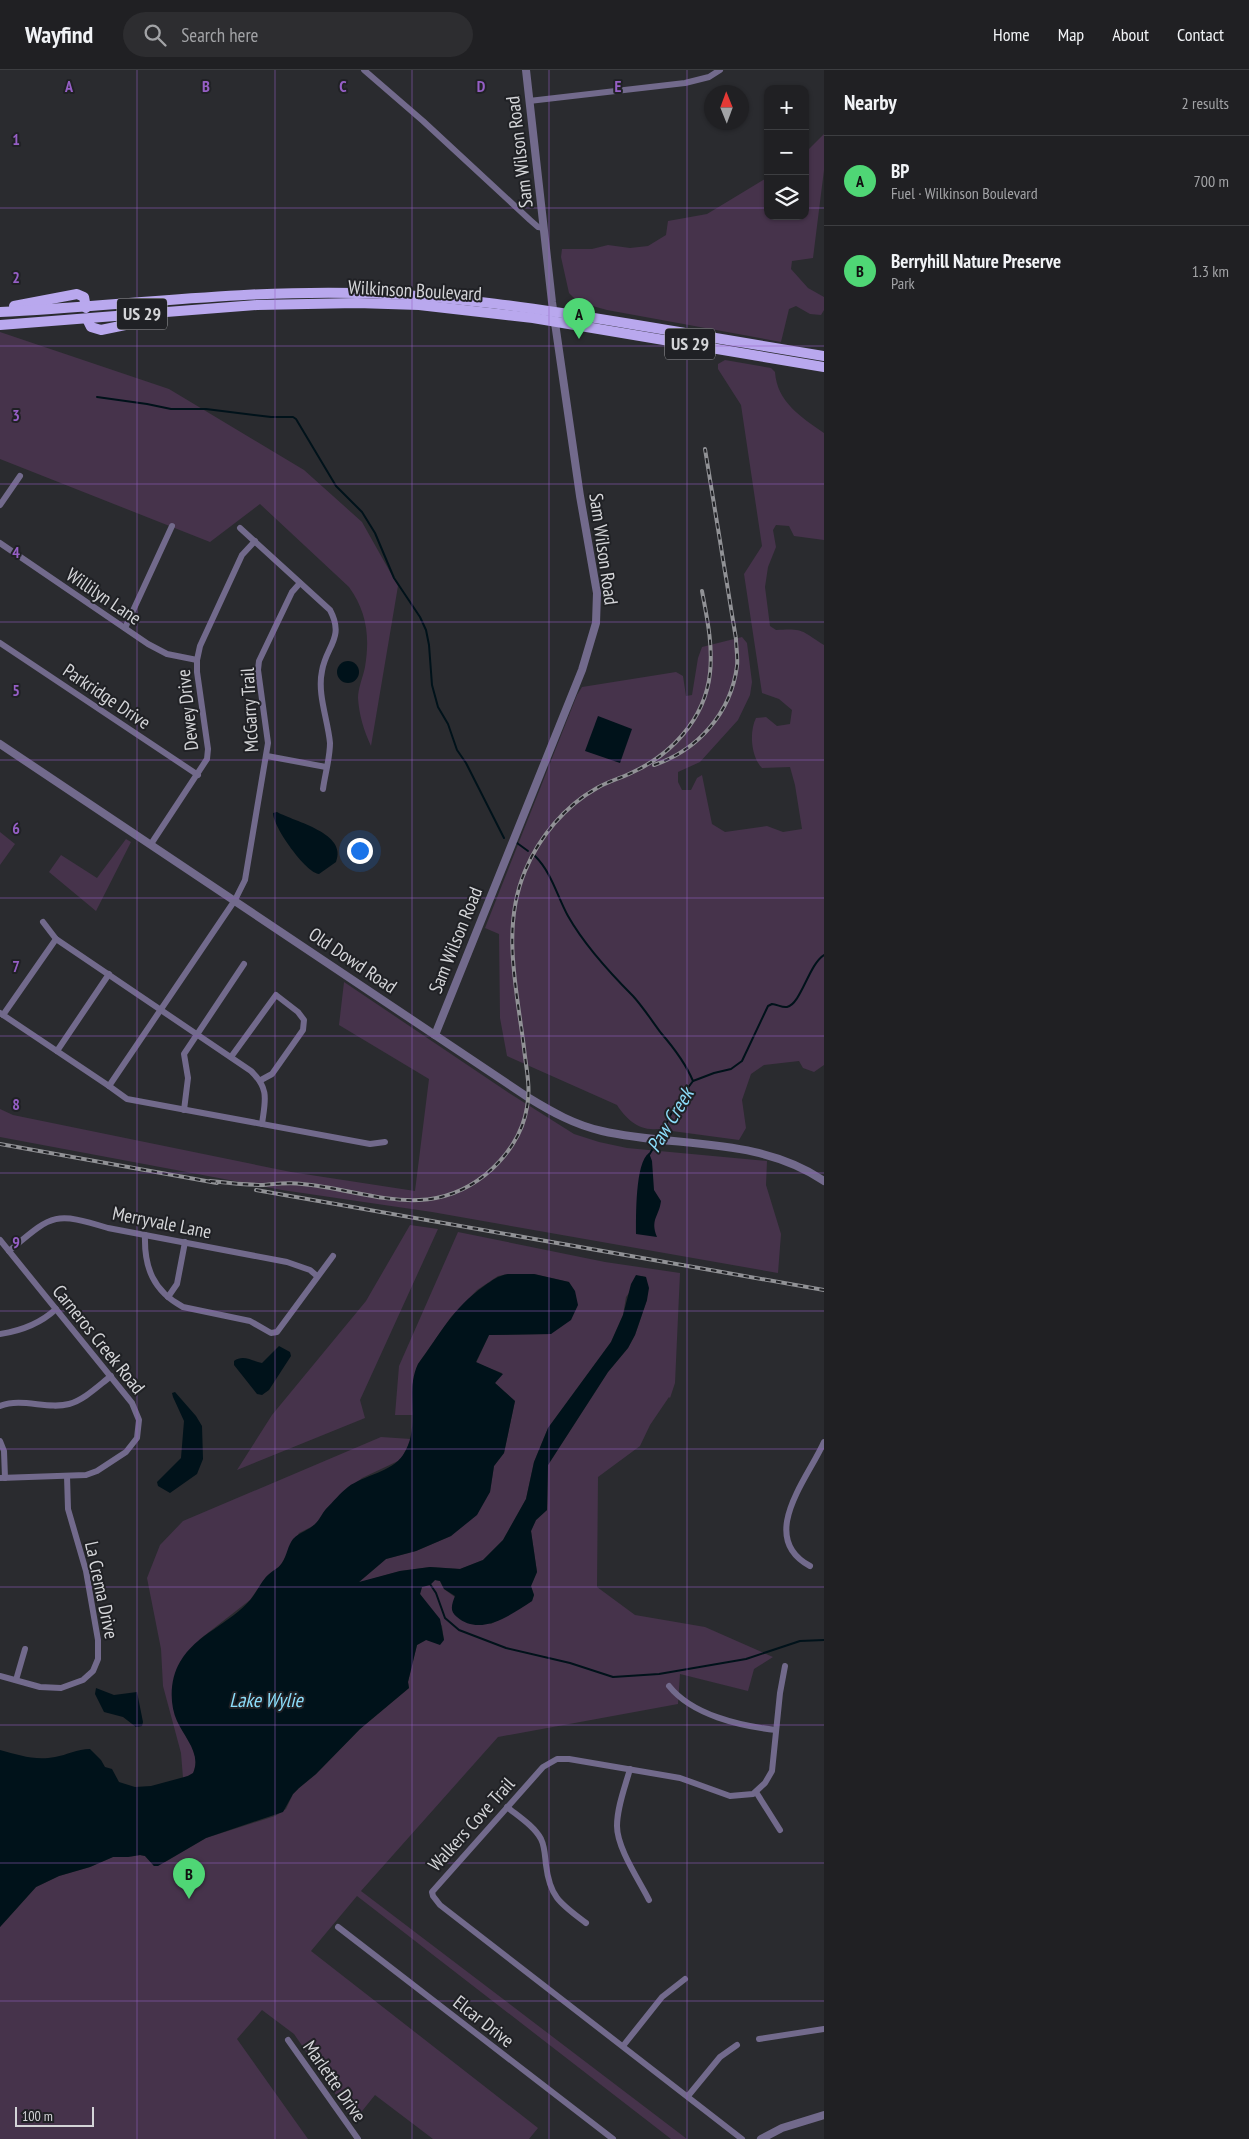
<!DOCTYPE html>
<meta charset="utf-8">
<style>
body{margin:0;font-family:"PT Sans Narrow",sans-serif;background:#2d2d30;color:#f1f3f6}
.controls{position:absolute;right:15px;top:15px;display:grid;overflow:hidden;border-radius:10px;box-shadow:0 1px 4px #0004}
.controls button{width:45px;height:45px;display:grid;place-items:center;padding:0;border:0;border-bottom:1px solid #3d3e41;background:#202023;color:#f1f3f6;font:25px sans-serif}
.compass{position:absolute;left:704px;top:15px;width:45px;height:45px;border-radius:50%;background:#202023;box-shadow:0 1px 4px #0004;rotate:359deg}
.scale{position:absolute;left:15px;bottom:12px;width:79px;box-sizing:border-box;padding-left:5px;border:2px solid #d4d5d8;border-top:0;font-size:14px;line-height:18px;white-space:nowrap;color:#d4d5d8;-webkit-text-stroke:4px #202125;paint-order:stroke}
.you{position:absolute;left:359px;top:780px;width:18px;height:18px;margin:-12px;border:4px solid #fff;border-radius:50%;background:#1a73e8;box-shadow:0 0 0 8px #1a73e833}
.badge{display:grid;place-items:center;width:32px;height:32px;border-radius:50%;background:#4fd675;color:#111;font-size:16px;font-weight:700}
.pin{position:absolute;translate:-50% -41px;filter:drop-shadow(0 1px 2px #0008)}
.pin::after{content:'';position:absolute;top:26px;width:18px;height:15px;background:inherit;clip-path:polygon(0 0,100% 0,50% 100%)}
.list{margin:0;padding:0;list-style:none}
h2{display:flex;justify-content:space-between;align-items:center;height:65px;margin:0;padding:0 20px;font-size:21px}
h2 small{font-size:16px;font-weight:400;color:#a2a3a6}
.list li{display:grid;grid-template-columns:32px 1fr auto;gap:15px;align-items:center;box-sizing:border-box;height:90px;padding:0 20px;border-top:1px solid #3d3e41}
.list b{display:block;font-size:19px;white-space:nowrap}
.list p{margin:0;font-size:16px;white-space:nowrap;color:#a2a3a6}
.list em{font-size:16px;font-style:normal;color:#a2a3a6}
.icon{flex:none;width:28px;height:28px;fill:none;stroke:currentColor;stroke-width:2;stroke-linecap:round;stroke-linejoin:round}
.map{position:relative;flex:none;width:824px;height:2069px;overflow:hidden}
header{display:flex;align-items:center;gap:30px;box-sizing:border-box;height:70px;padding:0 25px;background:#202023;border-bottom:1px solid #3d3e41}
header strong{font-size:24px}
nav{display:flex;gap:28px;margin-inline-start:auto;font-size:18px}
.search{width:350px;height:45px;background:#2d2d30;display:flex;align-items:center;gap:12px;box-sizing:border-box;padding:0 18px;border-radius:28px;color:#a2a3a6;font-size:19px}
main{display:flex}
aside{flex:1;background:#202023}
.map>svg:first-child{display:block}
.green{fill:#46334b}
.water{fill:#00121a}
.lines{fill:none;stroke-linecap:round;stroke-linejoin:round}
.stream{stroke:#00121a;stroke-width:2}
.minor{stroke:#726a8c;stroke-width:6}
.tertiary{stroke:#726a8c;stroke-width:8}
.primary{stroke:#b9a8ee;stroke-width:10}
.rail-casing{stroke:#919296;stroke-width:4}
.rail{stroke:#202125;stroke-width:2;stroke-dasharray:5.5;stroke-linecap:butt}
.grid{fill:none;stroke:#965fc6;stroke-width:1;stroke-opacity:0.55}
.labels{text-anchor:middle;stroke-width:4;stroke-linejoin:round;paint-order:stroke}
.shield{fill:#202125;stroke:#9e9fa2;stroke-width:1}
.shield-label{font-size:18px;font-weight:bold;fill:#d4d5d8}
.street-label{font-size:19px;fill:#d4d5d8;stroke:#202125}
.water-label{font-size:20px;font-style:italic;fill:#8cddfa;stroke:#202125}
.grid-label{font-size:16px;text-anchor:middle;font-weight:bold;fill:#965fc6;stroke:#202125;stroke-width:4;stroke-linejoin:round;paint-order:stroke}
</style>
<header>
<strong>Wayfind</strong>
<div class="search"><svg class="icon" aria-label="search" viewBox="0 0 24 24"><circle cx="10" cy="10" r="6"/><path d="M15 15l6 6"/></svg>Search here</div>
<nav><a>Home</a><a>Map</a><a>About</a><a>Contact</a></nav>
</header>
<main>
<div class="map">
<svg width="824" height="2069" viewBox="0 0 824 2069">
<rect width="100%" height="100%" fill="#2a2b2f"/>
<g class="green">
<polygon points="824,64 824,100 813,188 792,191 791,199 808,218 824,227 824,240 821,245 810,244 796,236 789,239 781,272 607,240 578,232 569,223 561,187 562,179 592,179 608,175 630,178 648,176 666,165 668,151 707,144 768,107 768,146 805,146 805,83"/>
<path d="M 0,262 L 169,319 L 304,400 L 362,452 L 398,516 L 371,676 C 364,661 359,645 358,628 C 358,618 363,607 365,597 C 370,567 367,542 349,517 L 260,434 L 210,472 L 0,389 Z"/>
<path d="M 725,290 L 771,298 L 775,302 C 777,332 801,347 824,363 L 824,470 L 794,466 L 789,456 L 776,455 L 773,460 L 776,477 L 768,497 L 765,517 L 770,556 L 776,560 C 805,558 801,561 824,575 L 824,995 L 814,1002 L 803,998 L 799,991 L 764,995 L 751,1004 L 742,1030 L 746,1058 L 739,1070 L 657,1059 C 639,1061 626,1049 617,1035 L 507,986 L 500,948 L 499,864 L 485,858 L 577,625 L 582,617 L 676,602 L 683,606 L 686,626 L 692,625 L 698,588 L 702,577 L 742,567 L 747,573 L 752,612 L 750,625 L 738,650 L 700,692 L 678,702 L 678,712 L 682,720 L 691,720 L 697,708 L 702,705 L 712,754 L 725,762 L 767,756 L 783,762 L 802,759 L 795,715 L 790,697 L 762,698 C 751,687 749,662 756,648 L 766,647 L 777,656 L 790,654 L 792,640 L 779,629 L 762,623 L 744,504 L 762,476 L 741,335 L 718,299 L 718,294 Z"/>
<polygon points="0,762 15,774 0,795"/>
<polygon points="126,769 131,772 96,841 49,802 61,785 97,808"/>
<polygon points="344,912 509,1023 574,1064 599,1072 627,1078 767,1091 766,1115 781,1164 778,1203 432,1142 282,1120 0,1067 0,1039 13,1045 291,1102 415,1121 429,1009 339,955"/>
<polygon points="410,1155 438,1159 360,1330 365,1348 237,1400 272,1345 366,1231"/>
<polygon points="458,1162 605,1192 680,1203 675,1313 670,1328 669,1327 650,1355 640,1376 598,1407 597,1517 635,1545 705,1557 773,1587 754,1599 748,1621 680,1604 678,1634 498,1667 361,1821 687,2069 671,2069 357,1826 311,1881 538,2058 529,2069 433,2069 375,2025 354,2051 294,1964 262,1940 237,1969 308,2069 0,2069 0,1857 36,1817 59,1806 90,1797 113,1787 128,1787 140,1785 145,1786 154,1796 165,1792 206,1768 275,1746 286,1739 293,1724 299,1718 316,1704 360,1659 409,1618 408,1612 417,1575 426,1570 444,1570 442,1556 420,1524 422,1517 430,1515 435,1510 440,1511 444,1519 491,1554 532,1531 534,1525 531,1516 537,1502 531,1461 536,1450 547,1440 548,1395 608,1302 628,1278 635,1265 647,1230 646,1207 642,1206 626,1227 623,1245 611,1272 548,1358 534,1392 526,1429 503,1470 483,1490 460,1499 430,1497 400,1501 358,1513 386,1489 416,1481 451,1466 490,1422 494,1396 504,1383 515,1331 495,1313 502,1303 476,1293 489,1265 551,1264 569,1212 534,1204 508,1204 498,1206 477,1220 451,1247 418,1294 412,1316 413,1345 395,1345 399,1296"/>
<polygon points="381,1367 411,1369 403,1386 398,1391 362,1408 326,1439 315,1455 299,1463 283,1491 278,1499 266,1507 250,1530 200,1569 180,1592 173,1614 173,1637 177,1650 192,1677 196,1689 194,1703 183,1708 181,1683 163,1616 161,1579 147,1508 160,1475 183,1451"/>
</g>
<g class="water">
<circle cx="348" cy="602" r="11"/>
<polygon points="598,646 632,659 620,693 585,681"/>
<path d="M 277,742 C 295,752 348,763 336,792 L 319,804 C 306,803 273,757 273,743 Z"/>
<path d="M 649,1083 L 652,1091 L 654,1120 L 661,1131 C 659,1147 650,1149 657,1167 L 636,1164 C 636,1148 635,1092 649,1083 Z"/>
<path d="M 508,1204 L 534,1204 L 569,1212 L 575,1221 L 578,1235 L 571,1250 L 551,1264 L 489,1265 L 476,1292 L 503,1304 L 495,1313 L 515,1331 L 504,1383 L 494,1396 L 490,1422 L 477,1445 L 451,1466 L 416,1481 L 386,1489 L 359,1512 L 400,1501 L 430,1497 L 460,1499 L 483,1490 L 503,1470 L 526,1429 L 534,1392 L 548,1358 L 611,1272 L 623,1245 L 631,1214 L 636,1205 L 646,1207 L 649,1218 L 647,1230 L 635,1265 L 628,1278 L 608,1302 L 548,1395 L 547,1440 L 536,1450 L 531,1461 L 537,1502 L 531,1516 L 534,1525 L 532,1531 C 511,1545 480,1567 457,1547 C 449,1541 452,1534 455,1526 L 444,1519 L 440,1511 L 435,1510 L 430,1515 L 422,1517 L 420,1524 L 440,1549 L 444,1570 L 440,1575 L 426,1570 L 417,1575 L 408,1612 L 409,1618 L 360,1659 L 316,1704 L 299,1718 L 293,1724 L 283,1742 L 206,1768 L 158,1796 L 154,1796 L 145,1786 L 140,1785 L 128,1787 L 113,1787 L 90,1797 L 59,1806 L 36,1817 L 0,1857 L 0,1680 C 19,1685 35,1691 55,1687 C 67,1685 77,1679 90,1679 L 101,1690 L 105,1697 L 112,1699 L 119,1712 L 135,1717 L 151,1716 L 188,1706 L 193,1703 C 202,1684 184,1667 177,1651 C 169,1634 170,1608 180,1592 C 196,1564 230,1554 251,1529 C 256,1523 260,1514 266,1507 C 271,1501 278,1499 282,1493 C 287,1485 288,1475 293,1469 C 300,1462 309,1460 315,1454 C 320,1450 322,1443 326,1439 C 333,1432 340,1423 348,1417 C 364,1405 392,1402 403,1385 C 422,1357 404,1323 418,1294 C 441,1263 452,1239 484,1216 C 493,1210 497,1206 508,1204 Z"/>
<path d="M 279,1276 L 290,1282 L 291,1286 L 269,1320 L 262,1325 L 257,1324 L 234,1295 L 234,1291 C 243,1284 252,1291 262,1293 Z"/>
<polygon points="175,1322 196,1346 202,1356 203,1389 197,1404 170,1423 158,1416 157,1412 181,1388 184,1351 173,1327 172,1323"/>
<polygon points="96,1618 114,1625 137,1622 143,1652 142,1656 136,1657 123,1647 104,1642 95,1624"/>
</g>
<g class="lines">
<g class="stream">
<polyline points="97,327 147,334 171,339 206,339 271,347 293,347 296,349 336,416 362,442 375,463 394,508 420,547 426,560 429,575 432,615 438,637 448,654 457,680 466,693 504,768"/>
<polyline points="517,773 528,781"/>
<path d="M 535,786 C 552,803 557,826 568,846 C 585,876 609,902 633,926 C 643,937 652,951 661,963 C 674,978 685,992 693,1011"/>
<path d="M 659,1068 L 676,1034 L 693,1011 L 714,1003 L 731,999 L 742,991 L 768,936 L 772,934 C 777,934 782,938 787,937 C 801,934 809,894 824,885"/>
<polyline points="649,1085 657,1072"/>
<polyline points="430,1514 436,1523 445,1548 459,1560 506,1578 570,1593 613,1607 659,1604 746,1589 800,1571 824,1570"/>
</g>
<g class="minor">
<polyline points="364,0 423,51 530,150 538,157 544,158"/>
<polyline points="529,31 685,13 709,7 720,0"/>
<polyline points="0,435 20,406"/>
<path d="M 240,458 L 330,540 C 345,568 326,576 322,601 C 317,624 328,650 330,673 C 330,688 325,704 323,719"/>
<polyline points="0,473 148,574 167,584 197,590"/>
<polyline points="300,513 292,522 259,591 258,600 268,673 245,810 235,830 109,1016 127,1029 370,1074 385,1072"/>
<polyline points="125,558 172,456"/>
<polyline points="0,573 198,705"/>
<polyline points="267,686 326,697"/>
<polyline points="151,774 207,689 208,679 197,602 197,590 200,576 242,485 255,471"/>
<path d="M 43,852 L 56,869 L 251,1001 C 270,1019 265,1031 262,1054"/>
<polyline points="0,943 109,1016"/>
<polyline points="3,945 56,869"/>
<polyline points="57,981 109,904"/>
<polyline points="231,987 276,925 298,942 304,950 303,960 272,1004 261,1010"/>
<polyline points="184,1040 188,1008 184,984 244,894"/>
<path d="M 145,1165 C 144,1197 153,1221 183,1237 L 250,1251 L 271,1263 L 277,1262 L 333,1186"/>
<polyline points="0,1170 132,1333 139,1350 137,1368 126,1382 97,1401 86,1405 0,1408"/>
<path d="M 9,1181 C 52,1145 53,1141 108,1158 L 287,1192 L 310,1200 L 317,1206"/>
<polyline points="168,1227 177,1214 185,1172"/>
<path d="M 0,1264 C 20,1261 41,1253 56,1239"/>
<path d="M 0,1336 C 22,1327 47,1340 69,1334 C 84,1330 98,1316 111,1306"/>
<polyline points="0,1371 4,1381 5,1408"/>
<path d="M 810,1496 C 756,1467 809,1407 824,1372"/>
<polyline points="0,1606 40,1617 61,1618 83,1610 93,1601 98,1589 98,1570 86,1501 68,1439 67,1406"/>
<polyline points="16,1610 25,1579"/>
<path d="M 669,1616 C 692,1645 740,1656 776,1660"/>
<path d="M 630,1699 C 625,1717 617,1737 617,1756 C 617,1778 639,1810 649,1830"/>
<polyline points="756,1722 780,1760"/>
<path d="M 507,1737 C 518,1746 534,1756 541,1769 C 545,1777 545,1787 546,1795 C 550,1828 561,1834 586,1853"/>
<polyline points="338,1857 613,2069"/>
<polyline points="759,1969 824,1959"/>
<polyline points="288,1970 358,2069"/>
<polyline points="623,1976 662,1927 685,1909"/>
<polyline points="688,2026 720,1987 737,1975"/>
<polyline points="742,2069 440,1835 433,1826 432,1822 543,1697 557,1689 569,1689 680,1708 730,1726 753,1724 765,1713 772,1701 780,1623 785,1596"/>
</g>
<g class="tertiary">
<path d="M 0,674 L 529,1028 C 552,1042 575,1055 602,1061 C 676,1078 758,1066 824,1111"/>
<polyline points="435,965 582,600 596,553 597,523 580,426 552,232 526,0"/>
<polyline points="761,2069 782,2058 824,2045"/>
</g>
<g class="primary">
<polyline points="14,236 77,224 84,227 86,238"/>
<path d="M 0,242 C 119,236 238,220 358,223 C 450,225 540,239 631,254 C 695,265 760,275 824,286"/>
<polyline points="87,249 91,257 101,260 159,248"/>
<polyline points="0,255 257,235 357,233 419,235 533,248 824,297"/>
</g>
<defs>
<g id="rail">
<path d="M 654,695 C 698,680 731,643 737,596 C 738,587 736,577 736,569 L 705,379"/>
<polyline points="0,1074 217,1113"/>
<path d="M 210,1111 C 228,1113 245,1115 263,1115 C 276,1114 289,1112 302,1114 C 367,1120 426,1152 485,1105 C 506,1088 523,1064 527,1037 C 531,1017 526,998 524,978 C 517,920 501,858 525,801 C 539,767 565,736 597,718 C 607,712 618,709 629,704 C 670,686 705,650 710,603 C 713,575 707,548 702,521"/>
<polyline points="256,1120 824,1220"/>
</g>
</defs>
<use href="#rail" class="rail-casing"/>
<use href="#rail" class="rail"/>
</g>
<path class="grid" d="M 137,0 L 137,2069M 275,0 L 275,2069M 412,0 L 412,2069M 549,0 L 549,2069M 687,0 L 687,2069M 0,138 L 768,138M 805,138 L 824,138M 0,276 L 824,276M 0,414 L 824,414M 0,552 L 824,552M 0,690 L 824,690M 0,828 L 824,828M 0,966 L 824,966M 0,1103 L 824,1103M 0,1241 L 824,1241M 0,1379 L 824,1379M 0,1517 L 824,1517M 0,1655 L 824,1655M 0,1793 L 824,1793M 0,1931 L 824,1931"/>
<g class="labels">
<g class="shield">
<rect x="117" y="228.5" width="50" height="31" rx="4"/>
<rect x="665" y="258.5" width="50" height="31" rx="4"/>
</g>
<g class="shield-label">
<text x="142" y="250">US 29</text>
<text x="690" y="280">US 29</text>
</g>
<g class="street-label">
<text transform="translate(519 82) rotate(-97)" y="7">Sam Wilson Road</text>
<text transform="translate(415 220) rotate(3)" y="7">Wilkinson Boulevard</text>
<text transform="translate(604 479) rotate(82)" y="7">Sam Wilson Road</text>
<text transform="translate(104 526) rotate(34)" y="7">Willilyn Lane</text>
<text transform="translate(107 626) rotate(34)" y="7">Parkridge Drive</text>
<text transform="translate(187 640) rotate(-96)" y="7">Dewey Drive</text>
<text transform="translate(249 640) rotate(-93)" y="7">McGarry Trail</text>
<text transform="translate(455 870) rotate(-68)" y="7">Sam Wilson Road</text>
<text transform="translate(353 890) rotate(34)" y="7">Old Dowd Road</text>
<text transform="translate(162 1152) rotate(11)" y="7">Merryvale Lane</text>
<text transform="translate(99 1269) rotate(51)" y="7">Carneros Creek Road</text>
<text transform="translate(102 1520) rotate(78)" y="7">La Crema Drive</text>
<text transform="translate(471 1754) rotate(-48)" y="7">Walkers Cove Trail</text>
<text transform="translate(484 1951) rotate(38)" y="7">Elcar Drive</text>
<text transform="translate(335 2011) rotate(55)" y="7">Marlette Drive</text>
</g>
<g class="water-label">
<text transform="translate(670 1050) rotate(-59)" y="7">Paw Creek</text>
<text x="266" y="1637">Lake Wylie</text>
</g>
</g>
<g class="grid-label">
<text x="69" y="22">A</text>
<text x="206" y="22">B</text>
<text x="343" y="22">C</text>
<text x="481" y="22">D</text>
<text x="618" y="22">E</text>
<text x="16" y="75">1</text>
<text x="16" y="213">2</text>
<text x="16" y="351">3</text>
<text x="16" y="488">4</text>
<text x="16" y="626">5</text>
<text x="16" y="764">6</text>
<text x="16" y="902">7</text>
<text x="16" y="1040">8</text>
<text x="16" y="1178">9</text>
</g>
</svg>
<div class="controls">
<button>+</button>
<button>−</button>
<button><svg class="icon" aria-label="layers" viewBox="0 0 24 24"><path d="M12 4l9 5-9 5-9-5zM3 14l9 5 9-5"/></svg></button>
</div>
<svg class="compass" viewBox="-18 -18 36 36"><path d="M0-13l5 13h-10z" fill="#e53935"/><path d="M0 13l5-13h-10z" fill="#a2a3a6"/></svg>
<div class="scale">100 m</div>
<div class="you"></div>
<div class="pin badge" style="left:579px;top:269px">A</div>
<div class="pin badge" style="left:189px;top:1829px">B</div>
</div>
<aside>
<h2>Nearby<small>2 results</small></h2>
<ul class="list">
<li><span class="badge">A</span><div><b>BP</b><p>Fuel · Wilkinson Boulevard</p></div><em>700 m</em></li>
<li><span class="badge">B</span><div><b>Berryhill Nature Preserve</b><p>Park</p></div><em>1.3 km</em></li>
</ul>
</aside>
</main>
